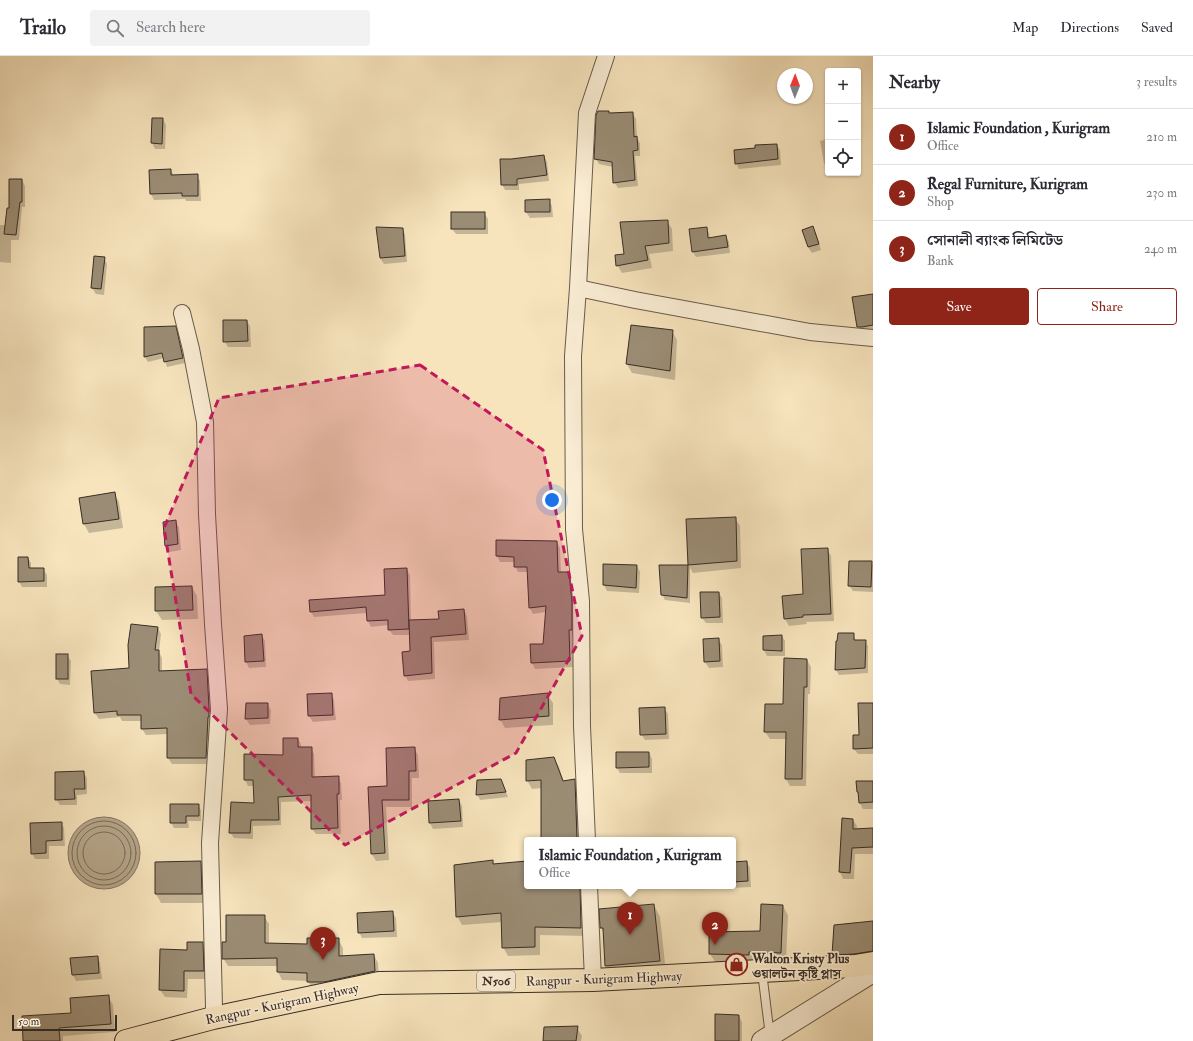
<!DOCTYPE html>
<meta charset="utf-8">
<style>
body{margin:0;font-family:"IM FELL Double Pica","Noto Serif Bengali",serif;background:#f2f2f3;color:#2b2b33}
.controls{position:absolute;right:12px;top:12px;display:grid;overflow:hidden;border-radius:4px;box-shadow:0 1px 3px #0004}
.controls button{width:36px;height:36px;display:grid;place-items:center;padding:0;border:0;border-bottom:1px solid #e1e1e2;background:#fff;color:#2b2b33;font:20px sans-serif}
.compass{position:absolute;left:777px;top:12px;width:36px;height:36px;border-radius:50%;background:#fff;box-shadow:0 1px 3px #0004;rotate:1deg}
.scale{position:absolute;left:12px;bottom:10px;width:105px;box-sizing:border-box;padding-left:4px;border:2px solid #382e26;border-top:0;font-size:11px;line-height:14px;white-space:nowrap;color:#382e26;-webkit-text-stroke:3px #faedd4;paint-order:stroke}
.you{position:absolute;left:552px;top:444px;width:14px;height:14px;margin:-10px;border:3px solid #fff;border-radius:50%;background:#1a73e8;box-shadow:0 0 0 6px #1a73e833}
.badge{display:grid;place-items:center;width:26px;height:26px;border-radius:50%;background:#8f2418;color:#fff;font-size:13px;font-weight:700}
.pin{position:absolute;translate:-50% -33px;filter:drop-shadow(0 1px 2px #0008)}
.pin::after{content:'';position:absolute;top:21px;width:14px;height:12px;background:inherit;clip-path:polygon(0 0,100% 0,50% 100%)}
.popup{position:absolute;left:524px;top:781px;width:212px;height:52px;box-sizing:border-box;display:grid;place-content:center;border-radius:4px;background:#fff;filter:drop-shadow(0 1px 3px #0005);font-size:13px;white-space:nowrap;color:#7c7c81}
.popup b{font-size:15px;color:#2b2b33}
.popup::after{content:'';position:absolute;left:50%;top:100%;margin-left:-8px;border:8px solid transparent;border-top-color:#fff}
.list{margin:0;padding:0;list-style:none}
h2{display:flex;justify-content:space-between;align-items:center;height:52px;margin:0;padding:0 16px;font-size:17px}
h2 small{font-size:13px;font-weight:400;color:#7c7c81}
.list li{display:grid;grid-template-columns:26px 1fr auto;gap:12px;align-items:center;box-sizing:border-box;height:56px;padding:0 16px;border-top:1px solid #e1e1e2}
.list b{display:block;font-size:15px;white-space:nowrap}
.list p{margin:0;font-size:13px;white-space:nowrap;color:#7c7c81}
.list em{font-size:13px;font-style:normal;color:#7c7c81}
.actions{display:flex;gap:8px;padding:12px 16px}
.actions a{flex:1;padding:9px 0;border:1px solid #8f2418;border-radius:4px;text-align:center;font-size:14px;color:#8f2418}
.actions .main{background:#8f2418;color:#fff}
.icon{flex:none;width:22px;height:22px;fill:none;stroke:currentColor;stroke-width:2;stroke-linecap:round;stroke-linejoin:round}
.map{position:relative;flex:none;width:873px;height:985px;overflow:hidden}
header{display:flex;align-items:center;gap:24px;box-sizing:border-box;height:56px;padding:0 20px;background:#fff;border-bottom:1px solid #e1e1e2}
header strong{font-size:19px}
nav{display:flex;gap:22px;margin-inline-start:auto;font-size:14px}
.search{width:280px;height:36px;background:#f2f2f3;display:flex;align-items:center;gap:10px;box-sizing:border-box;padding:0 14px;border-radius:4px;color:#7c7c81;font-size:15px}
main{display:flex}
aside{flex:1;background:#fff}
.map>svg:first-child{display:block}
.water{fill:#b6a68a;stroke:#847662}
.shadow{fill:#0003}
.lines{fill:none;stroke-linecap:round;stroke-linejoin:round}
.shore{stroke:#776a58;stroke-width:1}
.building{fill:#9b8d75;stroke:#382e26}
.service-casing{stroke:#685c4c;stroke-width:10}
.minor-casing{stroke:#685c4c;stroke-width:18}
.tertiary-casing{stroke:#685c4c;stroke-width:22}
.trunk-casing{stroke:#382e26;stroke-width:24}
.service{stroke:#faedd4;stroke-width:8}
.minor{stroke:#faedd4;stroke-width:16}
.tertiary{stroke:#faedd4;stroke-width:20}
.trunk{stroke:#f7e4bd;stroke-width:22}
.marked{fill:#c2185b;fill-opacity:0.2;stroke:#c2185b;stroke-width:3;stroke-dasharray:8 5;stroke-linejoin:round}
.labels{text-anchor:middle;stroke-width:3.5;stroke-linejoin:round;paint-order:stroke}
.shield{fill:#faedd4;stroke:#72675a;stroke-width:1}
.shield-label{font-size:12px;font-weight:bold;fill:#382e26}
.poi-label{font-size:13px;font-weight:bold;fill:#382e26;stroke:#faedd4;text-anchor:start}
.street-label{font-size:13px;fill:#382e26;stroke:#faedd4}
</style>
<header>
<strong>Trailo</strong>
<div class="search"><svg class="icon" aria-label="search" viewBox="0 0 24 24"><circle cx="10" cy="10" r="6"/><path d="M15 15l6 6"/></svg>Search here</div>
<nav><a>Map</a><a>Directions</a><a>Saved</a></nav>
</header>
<main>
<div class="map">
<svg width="873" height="985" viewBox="0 0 873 985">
<rect width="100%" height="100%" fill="#f7e4bd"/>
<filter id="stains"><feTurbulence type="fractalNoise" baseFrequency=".005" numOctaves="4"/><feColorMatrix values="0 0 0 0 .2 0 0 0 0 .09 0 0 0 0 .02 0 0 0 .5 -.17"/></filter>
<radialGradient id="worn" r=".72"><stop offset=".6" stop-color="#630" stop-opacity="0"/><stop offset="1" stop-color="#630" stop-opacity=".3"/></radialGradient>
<circle class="water" cx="104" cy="797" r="36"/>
<g class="shadow">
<polygon points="609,56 610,58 632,57 636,63 637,82 640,87 640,100 635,100 638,130 618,132 614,126 613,111 599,108 595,102"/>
<polygon points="163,63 166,69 165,93 155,93 152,87"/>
<polygon points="828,83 828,112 827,113 824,107 820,85"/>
<polygon points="776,89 780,94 781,109 739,113 736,107 756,92"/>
<polygon points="544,100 547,106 549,125 519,128 519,134 505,134 502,128"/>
<polygon points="171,114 174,120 197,119 200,125 201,145 186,145 185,143 154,144 151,138 150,115"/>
<polygon points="22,124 25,130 25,151 22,151 19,184 11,184 11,207 0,206 0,169 6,169 10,154"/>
<polygon points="549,144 552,150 553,161 530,162 526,156 526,145"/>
<polygon points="484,157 488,163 488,178 456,178 452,173"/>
<polygon points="667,165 672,173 673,195 649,198 652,212 622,217 617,209 625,198"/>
<polygon points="706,172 709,177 710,182 726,180 729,186 730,197 696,201 693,196"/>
<polygon points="813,172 816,177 821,194 812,197 808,191"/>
<polygon points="402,173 405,178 407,206 384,208 380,202"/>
<polygon points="104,202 107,208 104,239 96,238 92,232"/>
<polygon points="873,239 873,279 863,280 858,271"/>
<polygon points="247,265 250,270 251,291 228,291 224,285"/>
<polygon points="175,271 178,277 185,307 167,311 164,302 148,306 145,301"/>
<polygon points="672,275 677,284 675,324 632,317 627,308"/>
<polygon points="114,437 119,446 123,472 89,477 84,468 80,443"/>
<polygon points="735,462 740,470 741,512 693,517 690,512 690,547 665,544 662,538 660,510 689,510 687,464"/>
<polygon points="175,466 179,471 181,494 170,496 166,490 164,467"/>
<polygon points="557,486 560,492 561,517 568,517 571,523 574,552 574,580 572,580 573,611 535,613 532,607 531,589 544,589 546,556 533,558 530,552 528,516 518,516 515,510 515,506 500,506 497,500"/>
<polygon points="827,493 831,500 834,565 806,566 807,568 789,570 785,563 804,539"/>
<polygon points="28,502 31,507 31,513 43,513 47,519 47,531 22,531 19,525"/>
<polygon points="871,506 873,509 873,536 853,535 849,529"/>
<polygon points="637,510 640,516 639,537 607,535 604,529"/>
<polygon points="407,514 410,519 411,565 440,564 464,554 467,560 469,584 434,586 435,623 408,625 405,619 411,596 410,579 393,579 389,574 389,569 371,571 368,565 367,557 314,561 311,556 386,540"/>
<polygon points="192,531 197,540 198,563 162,564 156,555 156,532"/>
<polygon points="719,537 722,542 723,567 706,567 702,562"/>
<polygon points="158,572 161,578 159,596 162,602 162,615 206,614 210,620 212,660 209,708 172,708 168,702 168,678 146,679 142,673 142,665 122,665 120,661 99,663 95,657 130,613"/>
<polygon points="853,578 856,585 865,585 868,590 868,617 839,619 836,614"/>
<polygon points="262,580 265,585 266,611 249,612 246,606 245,581"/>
<polygon points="782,580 785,585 785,600 767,600 764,594 764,581"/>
<polygon points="718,583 722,589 723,611 709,612 705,606"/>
<polygon points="67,599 71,605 70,629 60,628 57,623"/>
<polygon points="807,604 811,611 810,638 808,638 806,730 790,730 786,723 787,683 770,683 765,676 784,649"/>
<polygon points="331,638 334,644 336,664 313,666 309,660"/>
<polygon points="547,638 553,647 553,669 505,672 500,663"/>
<polygon points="247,648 267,648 271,654 270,668 250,669 246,663"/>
<polygon points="873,648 873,698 858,698 854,693"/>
<polygon points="664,652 668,658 669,683 645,684 641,678"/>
<polygon points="298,683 301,688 301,692 311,692 314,698 315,722 338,721 341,727 342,744 340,744 341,778 316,778 312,773 312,745 281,746 281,769 253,770 253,783 234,782 230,776 255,748 254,730 248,730 245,724 284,700"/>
<polygon points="414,692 418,699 419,722 412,722 412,751 386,751 389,804 376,805 372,798 369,732 388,731"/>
<polygon points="649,697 652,703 652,717 620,717 617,712"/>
<polygon points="554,702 559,711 564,726 574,724 579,733 582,784 542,784 542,732 532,733 527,724"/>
<polygon points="83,716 87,722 87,738 77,739 77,749 60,749 56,743"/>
<polygon points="501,724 508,741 480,744 477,738"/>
<polygon points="873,726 873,753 863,753 860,747 859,739 858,736"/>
<polygon points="459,744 462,750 463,771 433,773 430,767 429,745"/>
<polygon points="198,749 201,754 201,765 188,765 189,772 174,772 171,767"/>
<polygon points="843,763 853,764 857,770 856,774 873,773 873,798 855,798 854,823 843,823 840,816"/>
<polygon points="61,767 64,772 65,790 49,790 49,803 35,803 32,797"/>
<polygon points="492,805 495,809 527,806 527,830 586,830 586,880 540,879 540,899 508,900 503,891 502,866 462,869 457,860"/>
<polygon points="200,806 206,815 206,847 161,847 156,838"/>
<polygon points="747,806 750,812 751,831 710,833 709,830 733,830 733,807"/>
<polygon points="654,849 660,861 666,917 612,921 606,910 604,877 601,872"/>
<polygon points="783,850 788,859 786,905 753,904 753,908 716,907 710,898 761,876"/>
<polygon points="392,856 396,862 397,881 362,882 359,876"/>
<polygon points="264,860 269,868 269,888 308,889 338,883 343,892 343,901 374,899 378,907 379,923 313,934 308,925 282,924 278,916 278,910 228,910 223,902 227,887"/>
<polygon points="873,866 873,904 838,907 833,898"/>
<polygon points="202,887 207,894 207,923 188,923 187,942 165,941 160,934 188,895"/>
<polygon points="97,901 100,907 102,923 76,925 73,919 72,903"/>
<polygon points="108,940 113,949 115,976 63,980 63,985 24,985 72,958"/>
<polygon points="739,960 742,966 742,985 716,985"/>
<polygon points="577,972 582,980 581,985 544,985"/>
</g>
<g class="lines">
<g class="shore">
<circle cx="104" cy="797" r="32"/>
<circle cx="104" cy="797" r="27"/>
<circle cx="104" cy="797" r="21"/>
</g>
</g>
<g class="building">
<polygon points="598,55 609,55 609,57 633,56 634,81 637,80 638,94 633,95 635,124 613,127 612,106 594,103 596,59"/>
<polygon points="152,62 163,62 162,88 151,87"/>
<polygon points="777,88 778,103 735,108 734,94 755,92 755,89"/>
<polygon points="544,99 547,119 517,123 517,129 501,129 500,103 511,103"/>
<polygon points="171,113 171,119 198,118 198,140 182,140 182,137 150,138 149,114"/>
<polygon points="9,123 22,123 22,146 20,146 16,179 4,178 7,152 9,152"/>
<polygon points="550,143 550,156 525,156 525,144"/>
<rect x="451" y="156" width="34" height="17"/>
<polygon points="668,164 669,187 645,190 648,204 616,210 615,199 624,198 620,166"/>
<polygon points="813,170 819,188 808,191 802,174"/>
<polygon points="376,171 403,172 405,200 380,202"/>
<polygon points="707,171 708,182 726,179 728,191 692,196 689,173"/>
<polygon points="94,200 105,201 101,233 91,232"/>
<polygon points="873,238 873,269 862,271 857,271 852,241"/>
<polygon points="223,264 247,264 248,285 223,286"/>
<polygon points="631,269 673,274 670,315 626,308"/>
<polygon points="176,270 183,302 164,306 162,297 144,301 144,271"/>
<polygon points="115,436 119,463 83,468 79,442"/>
<polygon points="736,461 737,505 688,509 686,463"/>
<polygon points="176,464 178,488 165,490 163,466"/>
<polygon points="496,484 557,485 558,516 569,516 572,546 572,574 569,574 570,605 531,607 530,588 543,588 546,550 529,552 527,511 514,511 514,501 496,500"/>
<polygon points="828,492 831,558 803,559 803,561 784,563 782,540 803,538 801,493"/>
<polygon points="18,501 28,501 29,512 44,512 44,525 18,526"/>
<polygon points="849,505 872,505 871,531 848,530"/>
<polygon points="603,508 637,509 636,532 603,529"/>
<polygon points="659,509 688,509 687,542 661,539"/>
<polygon points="407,512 409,573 388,574 388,564 367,565 366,551 310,556 309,544 385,539 384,513"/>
<polygon points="192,530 193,554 155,555 155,531"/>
<polygon points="700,536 719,536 720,561 701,562"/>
<polygon points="464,553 466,578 431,581 432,617 404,620 402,596 410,595 409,564 439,563 438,555"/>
<polygon points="131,568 158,571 155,594 159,594 159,615 207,613 209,653 209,661 208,661 206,702 167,702 167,672 141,673 141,659 117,659 117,655 94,657 91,615 129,612 128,589"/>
<polygon points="838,577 854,577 854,584 866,584 865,612 835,614 836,585 837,585"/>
<polygon points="262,578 264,605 245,606 244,580"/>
<polygon points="782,579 782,595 763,594 763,580"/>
<polygon points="719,582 720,605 704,606 703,583"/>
<rect x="56" y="598" width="12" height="25"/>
<polygon points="784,602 807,603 807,631 804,631 802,723 785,723 786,676 764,676 765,648 783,648"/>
<polygon points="332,637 333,659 308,660 307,638"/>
<polygon points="548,637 549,660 499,664 500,642"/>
<polygon points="246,647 268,647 268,662 245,663"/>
<polygon points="858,647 873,647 873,692 853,693 853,679 859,679"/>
<polygon points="665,651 666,678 640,679 639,652"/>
<polygon points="283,682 298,682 298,691 312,691 312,721 339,720 339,738 337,738 338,772 311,773 311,739 278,741 279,764 251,764 250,777 229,777 231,746 254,747 253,724 244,724 244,698 283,699"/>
<polygon points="415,691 416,715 409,715 409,744 382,744 385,797 371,798 368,731 387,730 386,692"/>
<polygon points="616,696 649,696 649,711 616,712"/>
<polygon points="554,701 563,725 575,723 577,784 541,784 541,724 526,725 526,704"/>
<polygon points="84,715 85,733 74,733 75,743 55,744 55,716"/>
<polygon points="501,723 506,736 476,739 477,724"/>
<polygon points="856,725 873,725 873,746 859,747 858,736 857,736"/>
<polygon points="459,743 461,765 429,767 428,745"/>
<polygon points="170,748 199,748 199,760 186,760 186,767 170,767"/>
<polygon points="842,762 853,763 853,773 873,772 873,791 852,792 850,817 839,816"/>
<polygon points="62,766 62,784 46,785 46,797 31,798 30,767"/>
<polygon points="493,804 493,808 527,805 527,830 580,830 581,872 535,871 535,891 502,892 501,857 456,861 454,809"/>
<polygon points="201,805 202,838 155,838 155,806"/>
<polygon points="747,805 748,825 733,826 733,806"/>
<polygon points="654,848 660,905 605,910 603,872 600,872 599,853"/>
<polygon points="761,848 783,849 781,897 749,896 749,899 709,898 709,876 760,875"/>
<polygon points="393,855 394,875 358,877 357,857"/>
<polygon points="226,859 265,859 265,887 307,888 307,882 339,882 339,900 374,898 375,915 324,926 307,926 307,917 277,916 277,902 222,903 222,886 226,886"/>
<polygon points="873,865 873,895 854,898 832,899 834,869"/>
<polygon points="187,886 203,886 204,915 184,915 184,935 159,934 160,893 187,894"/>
<polygon points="98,900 99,917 72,919 70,902"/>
<polygon points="109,939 111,968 59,972 60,985 23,985 22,960 71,957 70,942"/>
<polygon points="715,958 739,959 739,985 715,985"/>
<polygon points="578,970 576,985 543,985 544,971"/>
</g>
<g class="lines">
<defs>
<polyline id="service" points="762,916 770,980"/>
<g id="minor">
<polyline points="578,232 587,57 606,0"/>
<polyline points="182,257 191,293 205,366 207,458 213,568 219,653 210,787 214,951 213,962"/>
<polyline points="587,784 582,670 581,545 574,473 573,300 578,232 635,244 810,276 873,282"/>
<polyline points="589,830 593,924"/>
</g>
<polyline id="tertiary" points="762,985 873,916"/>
<polyline id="trunk" points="126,985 213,962 379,927 593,924 855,910 873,907"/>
</defs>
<use href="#service" class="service-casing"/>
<use href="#minor" class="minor-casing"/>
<use href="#tertiary" class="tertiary-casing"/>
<use href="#trunk" class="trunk-casing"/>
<use href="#service" class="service"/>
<use href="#minor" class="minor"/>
<use href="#tertiary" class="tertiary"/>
<use href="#trunk" class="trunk"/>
</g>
<path class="marked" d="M 420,309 L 543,394 L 582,580 L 516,697 L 345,789 L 191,638 L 164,472 L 219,342 Z"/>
<defs>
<symbol id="shop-ring" viewBox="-11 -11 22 22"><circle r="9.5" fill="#faedd4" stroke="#8f2418" stroke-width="1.5"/><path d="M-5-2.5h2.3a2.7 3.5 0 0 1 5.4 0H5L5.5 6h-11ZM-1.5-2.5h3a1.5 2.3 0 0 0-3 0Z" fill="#8f2418"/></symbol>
</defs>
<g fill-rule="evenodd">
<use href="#shop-ring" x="724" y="896" width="25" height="25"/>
</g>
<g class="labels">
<rect class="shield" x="477" y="915" width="38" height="20" rx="3"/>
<g class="shield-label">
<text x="496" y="929">N506</text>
</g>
<g class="poi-label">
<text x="752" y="907">Walton Kristy Plus<tspan x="752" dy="15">ওয়ালটন কৃষ্টি প্লাস</tspan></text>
</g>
<g class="street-label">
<text transform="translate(604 922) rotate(-2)" y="5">Rangpur - Kurigram Highway</text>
<text transform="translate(282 947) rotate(-12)" y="5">Rangpur - Kurigram Highway</text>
</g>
</g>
<rect width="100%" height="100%" filter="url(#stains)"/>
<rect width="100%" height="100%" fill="url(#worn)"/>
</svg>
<div class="controls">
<button>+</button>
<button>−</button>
<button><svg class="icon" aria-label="locate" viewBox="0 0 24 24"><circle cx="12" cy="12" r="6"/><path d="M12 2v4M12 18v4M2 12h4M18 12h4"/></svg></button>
</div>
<svg class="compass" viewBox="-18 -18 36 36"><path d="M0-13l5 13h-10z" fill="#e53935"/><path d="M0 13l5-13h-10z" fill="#7c7c81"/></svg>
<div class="scale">50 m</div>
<div class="you"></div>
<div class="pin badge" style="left:630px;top:879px">1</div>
<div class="popup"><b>Islamic Foundation , Kurigram</b>Office</div>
<div class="pin badge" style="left:715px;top:889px">2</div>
<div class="pin badge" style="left:323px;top:904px">3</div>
</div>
<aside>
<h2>Nearby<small>3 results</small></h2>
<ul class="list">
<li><span class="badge">1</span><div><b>Islamic Foundation , Kurigram</b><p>Office</p></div><em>210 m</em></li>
<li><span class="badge">2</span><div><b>Regal Furniture, Kurigram</b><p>Shop</p></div><em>230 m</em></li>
<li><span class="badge">3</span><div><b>সোনালী ব্যাংক লিমিটেড</b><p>Bank</p></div><em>240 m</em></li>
</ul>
<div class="actions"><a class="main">Save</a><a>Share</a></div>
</aside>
</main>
